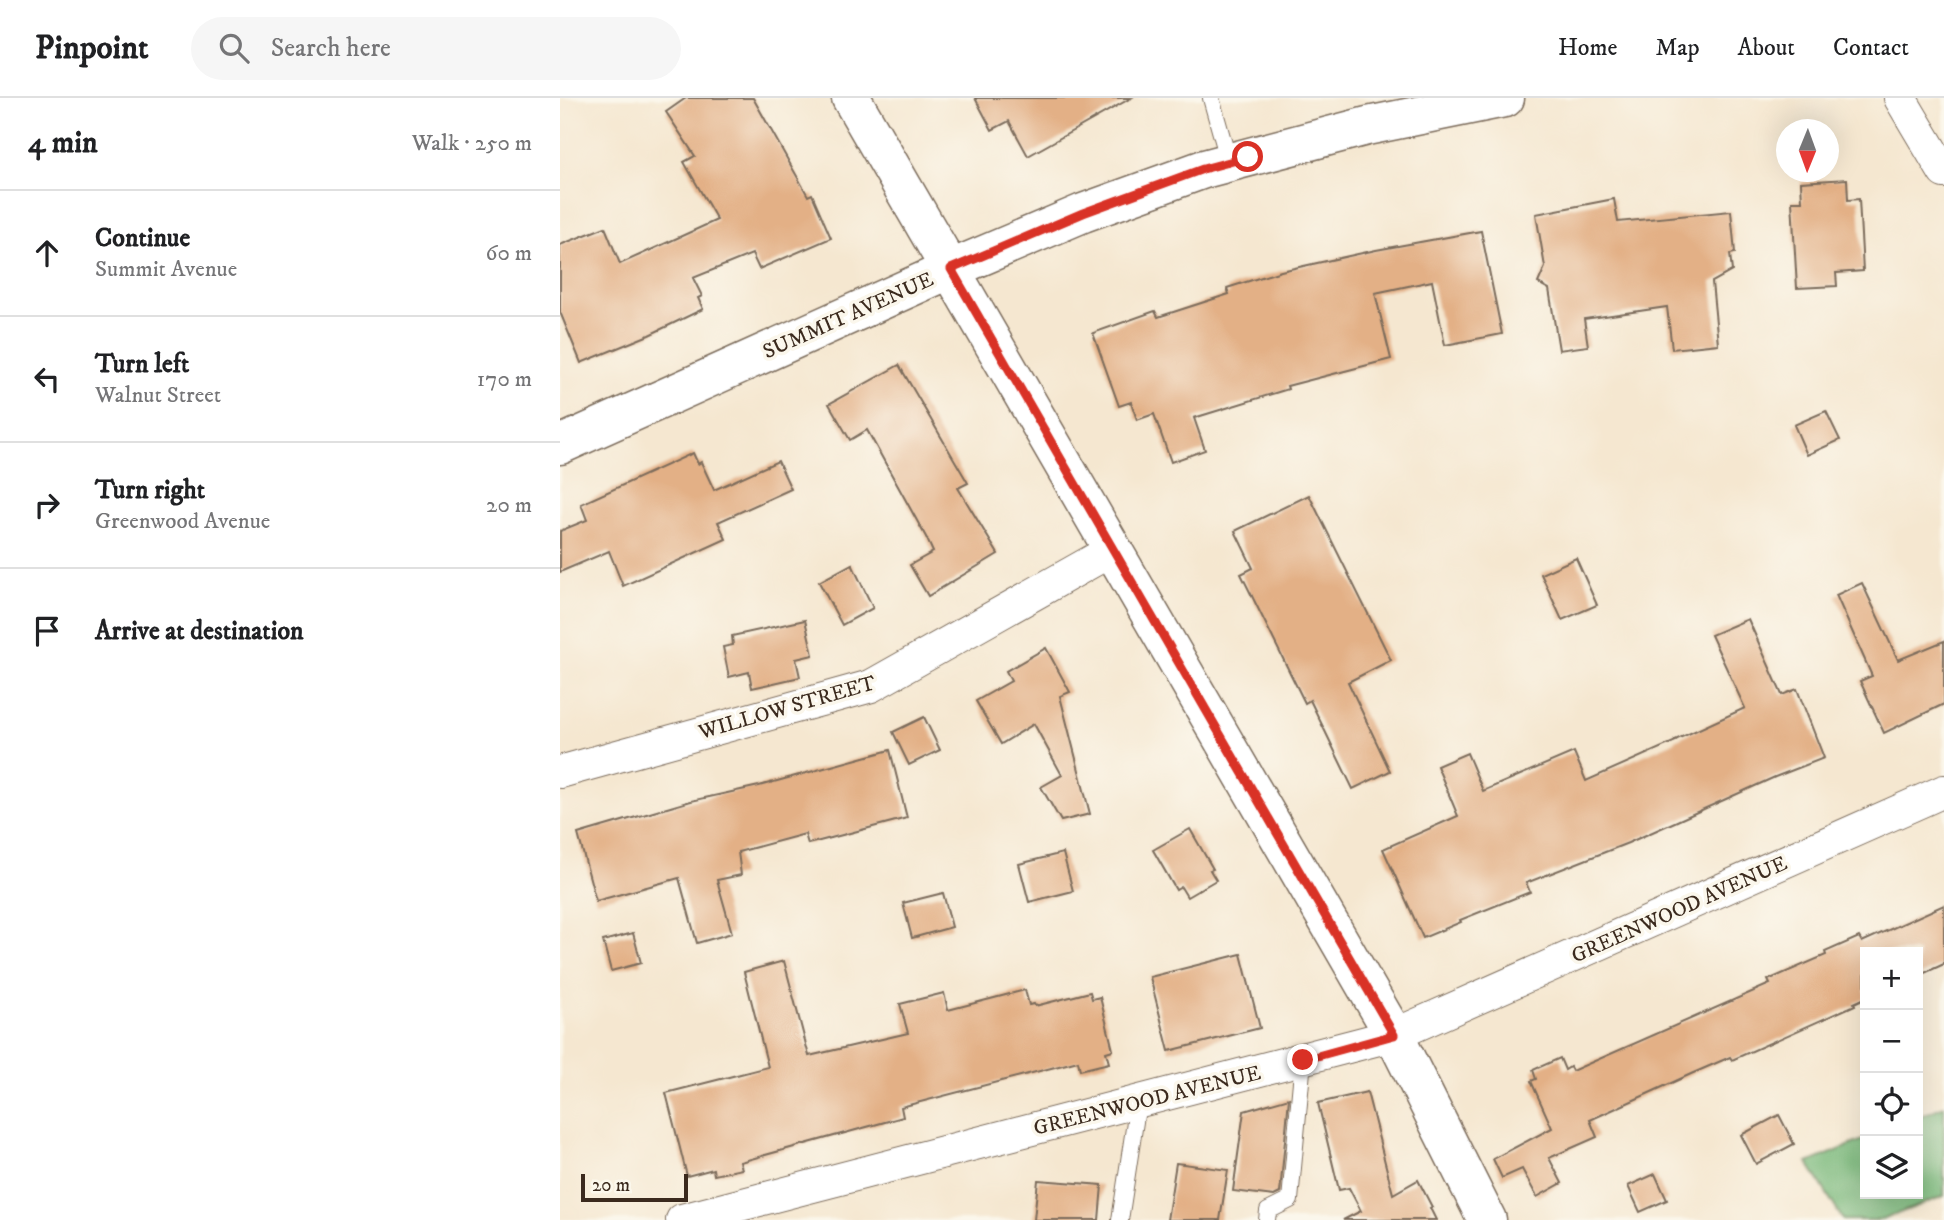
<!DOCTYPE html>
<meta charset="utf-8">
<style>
body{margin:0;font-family:"IM FELL DW Pica",serif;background:#f6f6f6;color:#202124}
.controls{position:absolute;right:21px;bottom:21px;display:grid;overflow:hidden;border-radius:0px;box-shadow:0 7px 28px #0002}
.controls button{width:63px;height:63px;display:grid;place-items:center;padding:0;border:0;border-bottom:2px solid #e0e0e0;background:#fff;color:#202124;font:35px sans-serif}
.compass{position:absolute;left:1216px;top:21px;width:63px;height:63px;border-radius:50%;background:#fff;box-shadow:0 7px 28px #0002;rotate:181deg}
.scale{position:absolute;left:21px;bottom:18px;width:107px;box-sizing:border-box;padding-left:7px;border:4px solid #3b2a1e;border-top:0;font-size:19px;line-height:24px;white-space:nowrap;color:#3b2a1e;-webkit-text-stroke:5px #fbf7ec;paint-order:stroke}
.stop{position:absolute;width:21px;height:21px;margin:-16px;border:5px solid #d93025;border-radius:50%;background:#fff}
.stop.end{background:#d93025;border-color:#fff;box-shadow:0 2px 7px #0008}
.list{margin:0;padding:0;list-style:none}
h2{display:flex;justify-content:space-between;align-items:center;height:91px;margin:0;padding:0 28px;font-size:30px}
h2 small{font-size:23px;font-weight:400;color:#757577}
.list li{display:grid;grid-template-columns:46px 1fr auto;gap:21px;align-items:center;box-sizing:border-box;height:126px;padding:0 28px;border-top:2px solid #e0e0e0}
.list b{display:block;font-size:26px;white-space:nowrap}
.list p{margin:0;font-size:23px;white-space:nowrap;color:#757577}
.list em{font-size:23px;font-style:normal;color:#757577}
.icon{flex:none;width:38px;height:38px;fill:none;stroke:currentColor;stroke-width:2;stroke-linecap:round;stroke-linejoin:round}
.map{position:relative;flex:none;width:1384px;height:1122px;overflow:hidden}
header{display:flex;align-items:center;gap:42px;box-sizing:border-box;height:98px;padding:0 35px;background:#fff;border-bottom:2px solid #e0e0e0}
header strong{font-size:33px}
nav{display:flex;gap:38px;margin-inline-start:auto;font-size:24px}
.search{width:490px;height:63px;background:#f6f6f6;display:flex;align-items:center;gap:18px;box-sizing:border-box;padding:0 24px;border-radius:38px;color:#757577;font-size:26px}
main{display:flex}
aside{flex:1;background:#fff}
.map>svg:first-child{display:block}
.forest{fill:#78b879;stroke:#5a714c;stroke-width:2}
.building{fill:#e3b086}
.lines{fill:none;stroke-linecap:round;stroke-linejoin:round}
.lane-casing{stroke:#7c6c5c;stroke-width:18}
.street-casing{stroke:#7c6c5c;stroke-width:34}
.secondary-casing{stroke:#7c6c5c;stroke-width:41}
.lane{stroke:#fff;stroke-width:16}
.street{stroke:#fff;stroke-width:32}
.secondary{stroke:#fff;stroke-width:38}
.route{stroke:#d93025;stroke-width:9}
.labels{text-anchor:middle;stroke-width:7;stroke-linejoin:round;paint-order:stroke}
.street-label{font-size:21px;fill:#3b2a1e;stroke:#fbf7ec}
</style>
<header>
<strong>Pinpoint</strong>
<div class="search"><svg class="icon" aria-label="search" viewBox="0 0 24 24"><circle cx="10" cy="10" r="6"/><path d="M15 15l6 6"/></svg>Search here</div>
<nav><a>Home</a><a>Map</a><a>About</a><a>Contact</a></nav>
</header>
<main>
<aside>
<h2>4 min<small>Walk · 250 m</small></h2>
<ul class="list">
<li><svg class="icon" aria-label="ahead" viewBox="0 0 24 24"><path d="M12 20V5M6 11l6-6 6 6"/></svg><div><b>Continue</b><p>Summit Avenue</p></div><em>60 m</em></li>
<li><svg class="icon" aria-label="left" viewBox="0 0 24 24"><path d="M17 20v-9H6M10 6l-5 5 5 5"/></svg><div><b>Turn left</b><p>Walnut Street</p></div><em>170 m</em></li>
<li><svg class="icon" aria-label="right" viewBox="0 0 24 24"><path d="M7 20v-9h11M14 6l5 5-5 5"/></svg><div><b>Turn right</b><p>Greenwood Avenue</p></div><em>20 m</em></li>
<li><svg class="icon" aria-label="arrive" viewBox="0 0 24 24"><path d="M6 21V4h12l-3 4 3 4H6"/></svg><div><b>Arrive at destination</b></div></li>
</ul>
</aside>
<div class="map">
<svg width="1384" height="1122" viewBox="0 0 1384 1122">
<rect width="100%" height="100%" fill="#fbf7ec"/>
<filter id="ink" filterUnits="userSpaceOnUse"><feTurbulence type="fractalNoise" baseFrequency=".0143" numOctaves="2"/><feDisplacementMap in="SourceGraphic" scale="14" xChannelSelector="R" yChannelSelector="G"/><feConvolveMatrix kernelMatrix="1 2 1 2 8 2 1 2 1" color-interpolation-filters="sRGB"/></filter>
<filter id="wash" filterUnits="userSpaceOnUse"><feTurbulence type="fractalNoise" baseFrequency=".00686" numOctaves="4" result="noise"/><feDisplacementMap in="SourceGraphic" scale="28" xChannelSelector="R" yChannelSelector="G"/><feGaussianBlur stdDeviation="1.57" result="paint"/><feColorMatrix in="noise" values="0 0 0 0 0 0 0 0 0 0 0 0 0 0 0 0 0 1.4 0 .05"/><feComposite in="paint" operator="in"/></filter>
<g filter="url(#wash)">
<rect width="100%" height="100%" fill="#f5e7d0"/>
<polygon class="forest" points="1384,1008 1384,1098 1321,1122 1283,1122 1248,1065 1305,1041 1305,1096 1358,1096 1358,1019"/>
<g id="blocks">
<g class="building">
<polygon points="126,0 193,0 248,98 252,96 271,140 199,171 192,156 133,180 142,198 138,200 143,211 89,237 21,265 0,214 0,147 45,129 60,166 157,122 124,64 135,58 106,14"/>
<polygon points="415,0 571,0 468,58 449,23 432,32"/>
<polygon points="1287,81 1288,102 1299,101 1303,173 1276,175 1277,188 1237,190 1232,103 1242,103 1241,84"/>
<polygon points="1054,101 1058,124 1171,113 1175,155 1170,156 1172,173 1152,184 1158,246 1112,251 1107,209 1024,221 1028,248 999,252 989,191 978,185 985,169 976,116"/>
<polygon points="921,133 942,236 885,247 872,183 815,195 831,261 727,288 728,291 634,320 645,352 611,364 594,316 577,322 571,304 559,308 533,235 595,213 598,219 669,196 667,190 721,173 816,152"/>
<polygon points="339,267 408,385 398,390 438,456 368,498 350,467 373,454 366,439 307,332 290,342 269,306"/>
<polygon points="1266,313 1280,342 1247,357 1234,327"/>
<polygon points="133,355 138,366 141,364 154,392 218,363 231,391 158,424 166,441 63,488 49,453 0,474 0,433 27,422 21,406"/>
<polygon points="749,397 831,562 788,584 830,673 793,691 750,602 745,605 681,476 693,470 675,433"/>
<polygon points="1016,460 1037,507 1002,522 981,476"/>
<polygon points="292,466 313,510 282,527 259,484"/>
<polygon points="1302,485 1338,562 1384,543 1384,606 1324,635 1300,583 1312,578 1276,497"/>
<polygon points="1188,521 1222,597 1237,591 1264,660 1215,679 1068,745 966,785 970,794 900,822 901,824 863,840 823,751 898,718 877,668 907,655 923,693 1014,654 1026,683 1116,643 1115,642 1185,610 1151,537"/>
<polygon points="245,522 253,557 236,561 240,579 192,590 189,574 169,579 163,549 173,547 172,538"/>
<polygon points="486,550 510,594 500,598 530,716 501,723 481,689 502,677 474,626 441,646 416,603 451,583 446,573"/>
<polygon points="364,619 380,652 349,667 333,634"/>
<polygon points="330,652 347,720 248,746 245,736 178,754 181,777 157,782 172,835 137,845 119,780 36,803 18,736 131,703 199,688"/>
<polygon points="630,731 653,771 650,772 656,782 627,799 621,789 616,792 593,752"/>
<polygon points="503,755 513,793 469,804 459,766"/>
<polygon points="383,795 392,829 352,840 343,805"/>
<polygon points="1384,807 1384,866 1358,878 1358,854 1305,854 1305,900 1294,905 1295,907 1172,962 1170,959 1131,976 1030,1022 1037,1039 989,1060 1002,1085 977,1099 962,1071 942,1080 933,1061 992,1030 971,983 976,981 973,972 1000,960 1005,972 1010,969 1012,973 1210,886 1208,882 1266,857 1265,854 1299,839 1302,844"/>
<polygon points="73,835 81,865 51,873 43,843"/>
<polygon points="681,856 700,930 609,953 590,879"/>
<polygon points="224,863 249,958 348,935 340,906 384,895 388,912 465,892 469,907 474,906 475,908 530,894 532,901 540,899 553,952 546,954 549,965 520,972 518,963 341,1009 343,1019 180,1064 182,1071 154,1077 153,1071 127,1078 106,995 208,969 184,874"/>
<polygon points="807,994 833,1096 858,1082 872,1109 870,1110 876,1122 783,1122 801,1113 789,1090 779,1092 758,1005"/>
<polygon points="729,1000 720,1095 714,1098 673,1093 684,1013"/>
<polygon points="1219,1017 1234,1046 1196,1066 1181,1037"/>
<polygon points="616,1065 668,1072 660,1122 607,1122"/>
<polygon points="1095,1076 1107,1102 1080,1114 1068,1088"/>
<polygon points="478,1082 542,1087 539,1122 474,1122"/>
</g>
</g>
</g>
<g filter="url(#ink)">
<use href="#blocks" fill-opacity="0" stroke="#7c6c5c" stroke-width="2"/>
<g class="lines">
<defs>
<g id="lane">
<polyline points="651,0 669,64"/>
<polyline points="560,1122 578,1004"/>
<polyline points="707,1122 708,1113 730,1102 743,962"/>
</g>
<g id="street">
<polyline points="1340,0 1384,74"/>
<polyline points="0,674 311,588 552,452"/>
<polyline points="122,1122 834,937 1384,693"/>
</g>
<g id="secondary">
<polyline points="291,0 834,937 927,1122"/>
<polyline points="0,347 391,171 523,115 644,71 807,28 945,0"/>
</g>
</defs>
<use href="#lane" class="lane-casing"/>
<use href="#street" class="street-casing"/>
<use href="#secondary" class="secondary-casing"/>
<use href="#lane" class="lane"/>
<use href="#street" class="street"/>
<use href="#secondary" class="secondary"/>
</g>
</g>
<g class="lines" filter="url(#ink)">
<polyline class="route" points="688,59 643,71 523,115 391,171 834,937 743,962"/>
</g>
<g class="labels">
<g class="street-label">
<text transform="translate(288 217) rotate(-24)" y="7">SUMMIT AVENUE</text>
<text transform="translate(227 609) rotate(-16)" y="7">WILLOW STREET</text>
<text transform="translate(1119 811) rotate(-24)" y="7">GREENWOOD AVENUE</text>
<text transform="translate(587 1002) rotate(-14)" y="7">GREENWOOD AVENUE</text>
</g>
</g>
</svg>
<div class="controls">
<button>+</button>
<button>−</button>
<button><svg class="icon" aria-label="locate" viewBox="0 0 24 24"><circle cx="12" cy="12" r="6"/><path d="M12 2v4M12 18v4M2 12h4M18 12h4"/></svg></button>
<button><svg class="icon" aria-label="layers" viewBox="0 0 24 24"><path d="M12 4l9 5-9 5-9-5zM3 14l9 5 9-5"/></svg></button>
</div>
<svg class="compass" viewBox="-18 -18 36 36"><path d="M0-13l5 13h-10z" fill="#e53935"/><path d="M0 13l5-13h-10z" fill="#757577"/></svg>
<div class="scale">20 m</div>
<div class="stop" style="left:688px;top:59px"></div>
<div class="stop end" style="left:743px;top:962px"></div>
</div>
</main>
